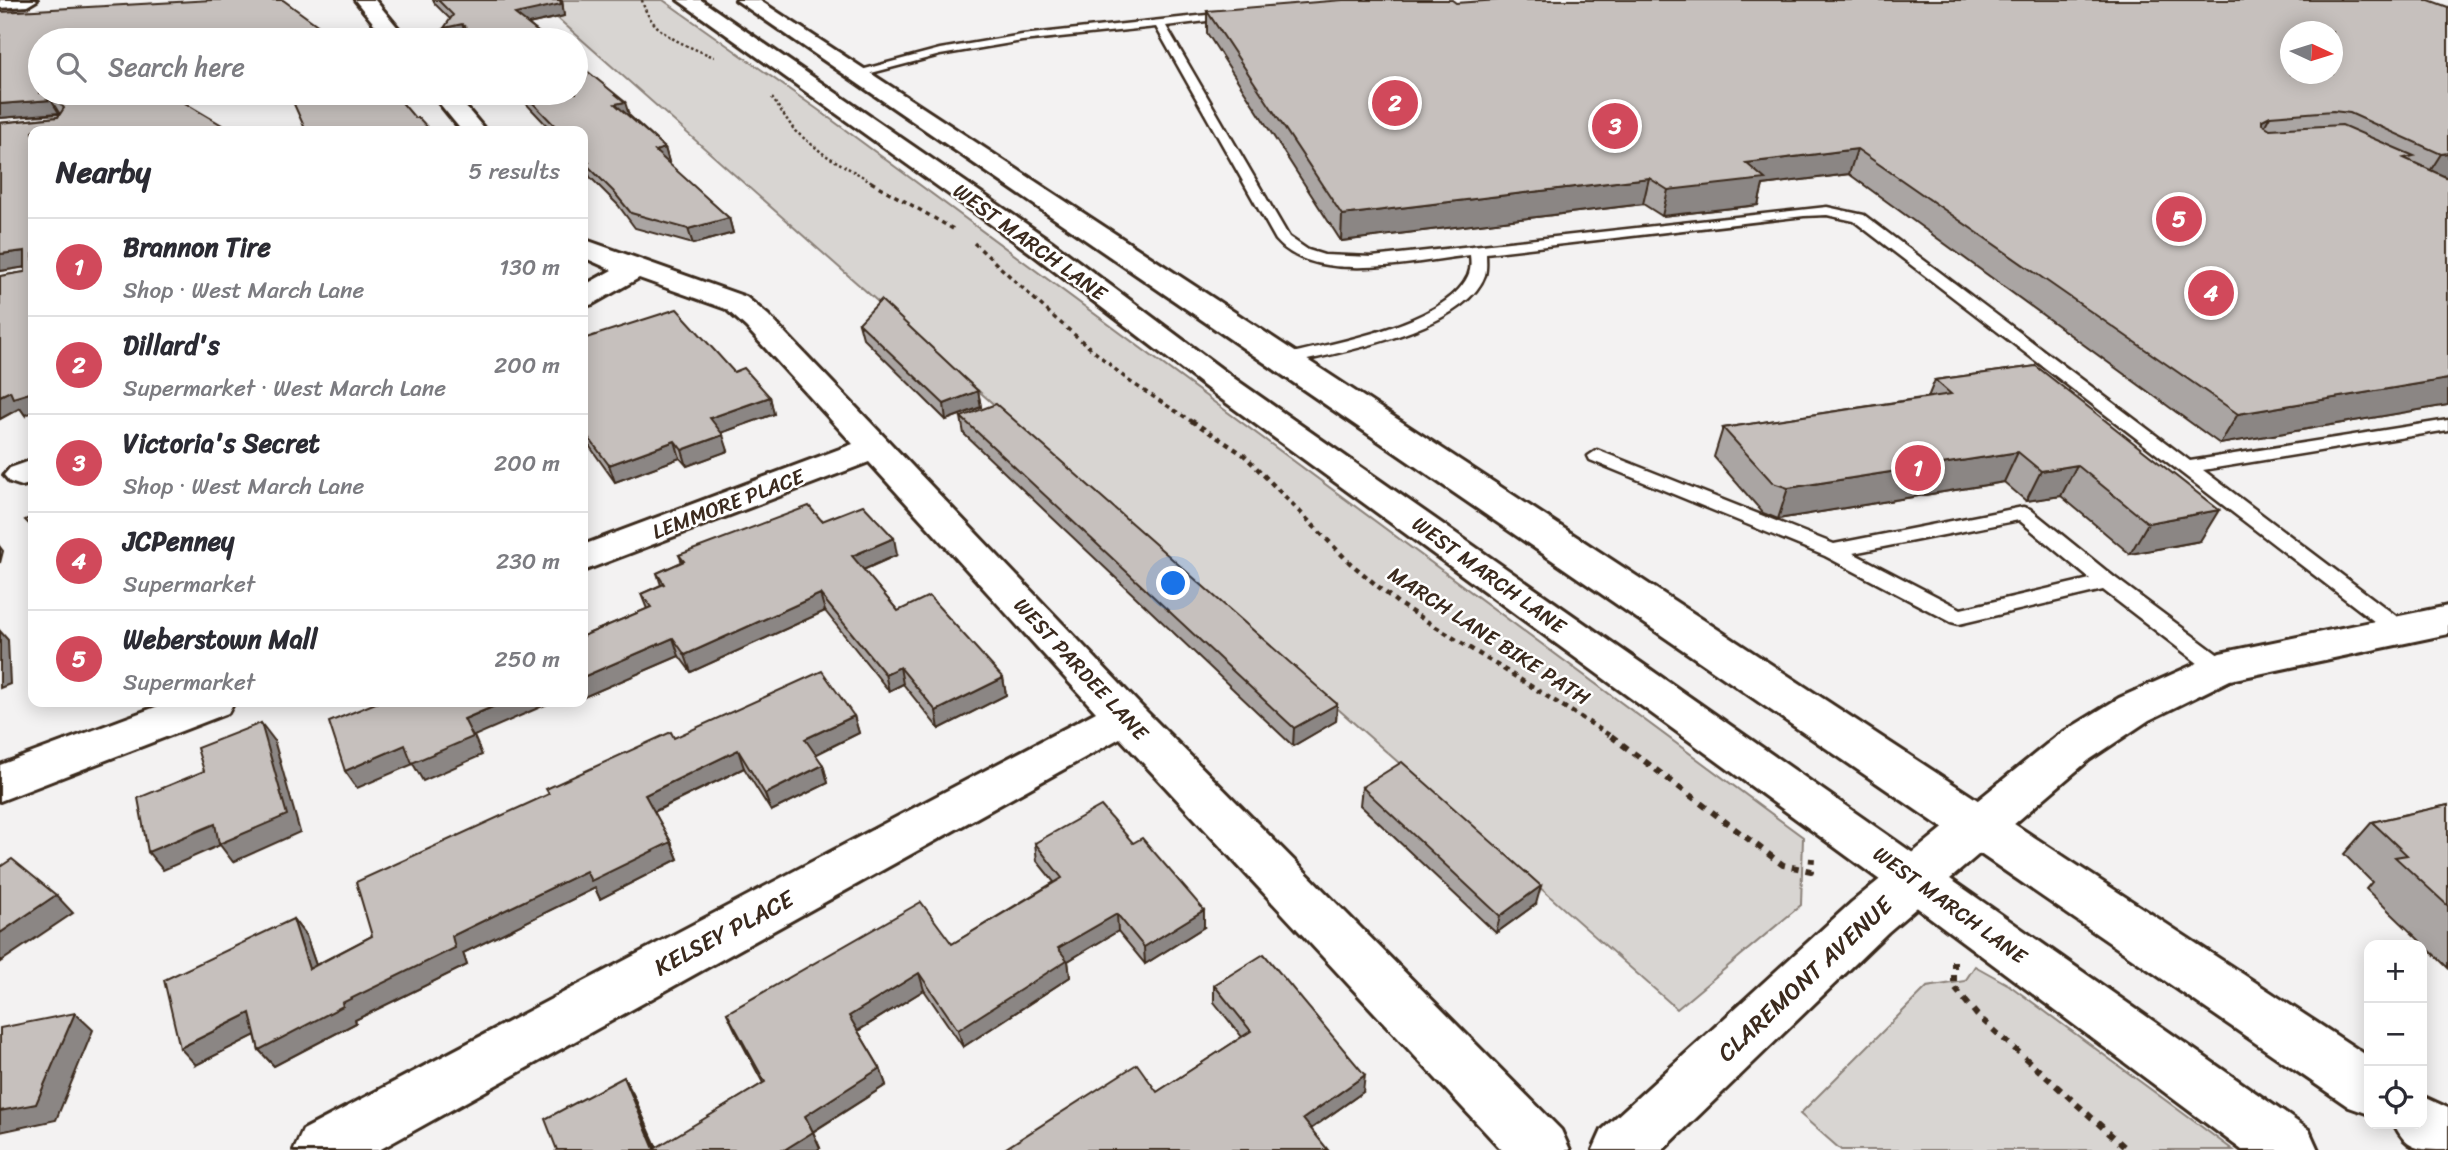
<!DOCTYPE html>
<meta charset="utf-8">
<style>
body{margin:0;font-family:Sriracha,sans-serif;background:#f7f7f7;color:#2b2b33}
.controls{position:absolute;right:21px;bottom:21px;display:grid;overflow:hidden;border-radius:14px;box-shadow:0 4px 18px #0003}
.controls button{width:63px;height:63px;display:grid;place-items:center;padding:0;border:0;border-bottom:2px solid #e1e1e2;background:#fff;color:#2b2b33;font:35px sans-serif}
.compass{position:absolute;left:2280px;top:21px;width:63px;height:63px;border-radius:50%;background:#fff;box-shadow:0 4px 18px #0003;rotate:94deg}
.you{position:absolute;left:1174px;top:584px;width:24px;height:24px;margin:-18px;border:5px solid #fff;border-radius:50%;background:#1a73e8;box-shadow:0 0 0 10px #1a73e833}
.badge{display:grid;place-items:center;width:46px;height:46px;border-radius:50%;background:#d1495b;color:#fff;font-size:23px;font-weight:700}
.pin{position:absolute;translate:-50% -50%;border:4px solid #fff;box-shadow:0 2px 7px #0006}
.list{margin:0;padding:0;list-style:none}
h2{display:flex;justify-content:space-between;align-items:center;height:91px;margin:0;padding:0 28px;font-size:30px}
h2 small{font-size:23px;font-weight:400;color:#7c7c81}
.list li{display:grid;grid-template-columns:46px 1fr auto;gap:21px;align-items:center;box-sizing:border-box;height:98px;padding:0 28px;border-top:2px solid #e1e1e2}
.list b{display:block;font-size:26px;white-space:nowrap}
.list p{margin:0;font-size:23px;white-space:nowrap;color:#7c7c81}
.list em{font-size:23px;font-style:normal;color:#7c7c81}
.icon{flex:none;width:38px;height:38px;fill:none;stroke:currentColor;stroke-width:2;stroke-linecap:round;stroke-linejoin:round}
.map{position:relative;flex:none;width:2448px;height:1150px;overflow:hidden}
.search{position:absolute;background:#fff;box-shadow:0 4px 18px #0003;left:28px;top:28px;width:560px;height:77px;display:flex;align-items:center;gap:18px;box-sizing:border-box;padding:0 24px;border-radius:38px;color:#7c7c81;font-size:26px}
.panel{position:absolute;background:#fff;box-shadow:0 4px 18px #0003;left:28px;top:126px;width:560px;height:581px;border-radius:14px}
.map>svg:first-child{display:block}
.green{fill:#d8d5d2;stroke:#8a8078;stroke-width:2}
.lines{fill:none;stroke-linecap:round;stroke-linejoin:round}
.lane-casing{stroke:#3b2a1e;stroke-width:5}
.street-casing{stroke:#3b2a1e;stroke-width:6}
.secondary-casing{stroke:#3b2a1e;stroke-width:6}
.primary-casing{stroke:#3b2a1e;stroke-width:6}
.path-far3{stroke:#3b2a1e;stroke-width:2.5;stroke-dasharray:2.5 2.5;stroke-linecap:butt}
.path-far2{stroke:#3b2a1e;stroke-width:3.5;stroke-dasharray:4.5 4.5;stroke-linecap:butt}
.path-far1{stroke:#3b2a1e;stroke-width:4.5;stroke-dasharray:5 5;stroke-linecap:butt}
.path{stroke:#3b2a1e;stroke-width:6;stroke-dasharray:7 7;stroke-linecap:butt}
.lane{fill:#fff;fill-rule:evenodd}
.street{fill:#fff;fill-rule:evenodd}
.secondary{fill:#fff;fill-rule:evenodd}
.primary{fill:#fff;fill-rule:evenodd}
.wall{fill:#aaa5a3;stroke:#3b2a1e;stroke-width:2}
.shaded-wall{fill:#8b8684;stroke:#3b2a1e;stroke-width:2}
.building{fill:#c6c0bd;stroke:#3b2a1e;stroke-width:2;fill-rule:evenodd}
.labels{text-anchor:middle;stroke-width:5;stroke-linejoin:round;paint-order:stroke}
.street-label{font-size:21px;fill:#3b2a1e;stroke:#fff}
.near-street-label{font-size:24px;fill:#3b2a1e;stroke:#fff}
</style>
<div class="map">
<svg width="2448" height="1150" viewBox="0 0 2448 1150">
<rect width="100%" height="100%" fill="#f3f2f2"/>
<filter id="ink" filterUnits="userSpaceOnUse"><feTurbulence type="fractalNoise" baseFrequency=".0143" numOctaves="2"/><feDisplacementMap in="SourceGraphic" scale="14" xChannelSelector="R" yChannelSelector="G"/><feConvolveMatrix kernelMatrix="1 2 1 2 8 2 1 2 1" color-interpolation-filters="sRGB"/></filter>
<g filter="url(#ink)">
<g class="green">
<polygon points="537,0 663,0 817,109 1803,837 1801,905 1677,1009"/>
<polygon points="1975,966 2009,985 2233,1150 1841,1150 1800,1114 1927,987 1965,981"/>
</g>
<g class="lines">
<defs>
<g id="lane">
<path d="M 1235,12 L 1239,13 L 1239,17 L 1166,26 L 1289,237 L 1308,250 L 1324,255 L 1372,257 L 1827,207 L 1864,215 L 2190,461 L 2448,420 L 2448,430 L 2203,470 L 2408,625 L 2411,630 L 2408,635 L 2400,638 L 2392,635 L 1854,221 L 1827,215 L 1804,216 L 1486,253 C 1486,260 1487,268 1485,275 C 1465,331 1337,353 1285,365 L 1276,360 L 1279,356 C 1328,344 1445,325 1468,276 C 1471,270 1471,262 1470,255 C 1418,261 1314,286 1276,240 L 1156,27 L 1022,41 L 940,55 L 856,77 L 850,73 L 940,49 L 1022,35 Z"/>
<path d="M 1597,450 L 1834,544 L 2023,507 L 2030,509 L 2114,577 L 2228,662 L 2231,668 L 2228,674 L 2220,676 L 2212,674 L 2103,590 L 1959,624 L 1951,622 L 1825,556 L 1590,460 L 1588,456 ZM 2019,520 L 2090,579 L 1961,609 L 1853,553 Z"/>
</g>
<g id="street">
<polygon points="355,0 375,0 408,40 387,40"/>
<polygon points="431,93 454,93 486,131 462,131"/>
<polygon points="583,239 746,297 768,315 1140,705 1561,1130 1570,1150 1502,1150 1120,738 379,1150 294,1150 303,1130 1096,712 869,462 583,571 583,545 853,444 746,327 726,309 639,278 593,304 583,307 583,286 612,270 583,257"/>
<polygon points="33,460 33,483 22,486 10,482 4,475 10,468"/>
<polygon points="169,702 234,702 228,713 0,801 0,765"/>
</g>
<g id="secondary">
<polygon points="0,0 37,0 27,6 0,8"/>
<polygon points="2448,606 2448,634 2230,680 2149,720 2089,760 1888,932 1663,1150 1593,1150 1602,1130 1852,902 2057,736 2119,698 2220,653"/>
</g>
<g id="primary">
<polygon points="678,0 701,0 1051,241 1235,379 2309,1130 2318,1150 2242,1150 1899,894 1213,393 1031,253"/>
<polygon points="736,0 759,0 2369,1057 2369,1114 2349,1107"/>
<path d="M 2422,1096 L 2448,1108 L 2448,1150 C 2417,1150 2407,1150 2394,1124 L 2422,1124 Z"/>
</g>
</defs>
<use href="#lane" class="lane-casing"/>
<use href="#street" class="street-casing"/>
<use href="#secondary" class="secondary-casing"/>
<use href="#primary" class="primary-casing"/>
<g class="path-far3">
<path d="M 642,0 C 650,34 685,45 714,57"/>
<polyline points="772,98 795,131 825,155 874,183"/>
</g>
<g class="path-far2">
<polyline points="871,182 955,230"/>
<polyline points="974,243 1056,319 1129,381 1194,423"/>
</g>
<polyline class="path-far1" points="1192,421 1244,455 1349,562 1399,604 1614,738"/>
<g class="path">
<polyline points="1611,736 1783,865 1811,871 1812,858"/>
<polyline points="1954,961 1954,987 1977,1015 2128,1150"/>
</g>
<use href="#lane" class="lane"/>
<use href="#street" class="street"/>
<use href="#secondary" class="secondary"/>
<use href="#primary" class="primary"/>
</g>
<g class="wall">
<polygon points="433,0 562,0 564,16 528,24 548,40 471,40 435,4"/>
<polygon points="2429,0 2446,177 2448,178 2448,405 2220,444 1849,174 1763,185 1758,205 1662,216 1643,204 1341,241 1207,33 1207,11 1456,3"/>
<polygon points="0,12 40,93 213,93 33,131 25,415 20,408 0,419 0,276 25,272 25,267 0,271 0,123 58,117 60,114 0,118"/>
<polygon points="517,93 576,93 629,115 665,148 669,162 667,163 729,218 733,233 693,244 635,228 618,205 590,177 587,169 583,164 583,131 552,131 518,95"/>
<polygon points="859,323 978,391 981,407 946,420 863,338"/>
<polygon points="583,339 734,372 770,397 774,414 721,433 728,451 687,466 680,458 615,482 583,437"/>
<polygon points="2036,366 2200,541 2130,554 2061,496 2026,501 2004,482 1778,519 1763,513 1714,457 1723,428 1928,397 1935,380"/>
<polygon points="961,417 1337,704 1336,721 1293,746 964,434"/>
<polygon points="822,521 897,555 863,570 898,611 1003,678 1006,695 939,729 903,684 889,691 825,611 691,672 679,656 584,697 583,695 583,636 647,609 641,594 661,585 657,573 682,562 679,555"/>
<polygon points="854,716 859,733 815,755 823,765 828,783 771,811 744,768 654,812 671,842 678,859 600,899 595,888 463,953 467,965 355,1020 356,1023 274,1066 259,1050 255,1035 196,1065 293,919 306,936 316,965 372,936 674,738"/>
<polygon points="1362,787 1536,904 1496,933 1360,805"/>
<polygon points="2448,805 2448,968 2366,889 2372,882 2344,854 2372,822"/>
<polygon points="1035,843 1204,927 1145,964 1118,931 1068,961 1070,977 963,1047 924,990 858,1031 880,1068 886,1085 813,1132 820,1148 557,1150 633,1094 657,1148 763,1083 735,1030 727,1013 952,944 1054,882 1037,861"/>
<polygon points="1214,985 1363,1092 1311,1129 1157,1092 1242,1037 1214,1002"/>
</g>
<g class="shaded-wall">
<polygon points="560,0 562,0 564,16 519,26 515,14"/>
<polygon points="462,24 467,37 449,40 444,28"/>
<polygon points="164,93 213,93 168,102"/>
<polygon points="51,100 59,113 0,118 0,104"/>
<polygon points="625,102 629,115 619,117 615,104"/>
<polygon points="2270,116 2257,140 2262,120"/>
<polygon points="665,148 669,162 659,165 655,151"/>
<polygon points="1857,149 1849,174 1763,185 1758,205 1662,216 1668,190 1746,163"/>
<polygon points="2448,153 2448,177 2425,179 2441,154"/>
<polygon points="1649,178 1643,204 1341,241 1342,215"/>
<polygon points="729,218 733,233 693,244 688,229"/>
<polygon points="25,251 33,266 0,271 0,254"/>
<polygon points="2448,379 2448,405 2220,444 2238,414"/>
<polygon points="10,391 33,392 33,412 25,415 20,408 0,419 0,396"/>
<polygon points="978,391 981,407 946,420 944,404"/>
<polygon points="770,397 774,414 715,435 710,418"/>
<polygon points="723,435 728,451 687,466 682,450"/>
<polygon points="675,441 680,458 615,482 609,465"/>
<polygon points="2018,452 2004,482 1778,519 1788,488"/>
<polygon points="2077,465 2061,496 2026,501 2041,471"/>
<polygon points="2219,510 2200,541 2130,554 2148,523"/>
<polygon points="894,538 897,555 856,573 852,556"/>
<polygon points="0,547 3,551 0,563"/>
<polygon points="820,594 825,611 691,672 685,655"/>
<polygon points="0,631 8,640 10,684 0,688"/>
<polygon points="673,638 679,656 584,697 583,694 583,677"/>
<polygon points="900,667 903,684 889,691 885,674"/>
<polygon points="1003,678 1006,695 939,729 936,711"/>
<polygon points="504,702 552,702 474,736 482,755 423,781 413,764 357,788 345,771"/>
<polygon points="1337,704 1336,721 1293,746 1294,728"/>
<polygon points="854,716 859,733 810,757 805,739"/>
<polygon points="261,723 274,740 300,832 233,862 220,845 163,870 148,852"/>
<polygon points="738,750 744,768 653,812 645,795"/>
<polygon points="823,765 828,783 771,811 765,794"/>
<polygon points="671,842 678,859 600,899 595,888 463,953 467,965 355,1020 356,1023 274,1066 259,1050 342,1003 452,936 586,871"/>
<polygon points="1541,886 1536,904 1496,933 1500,916"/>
<polygon points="56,895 73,913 0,962 0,933"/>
<polygon points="1204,910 1204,927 1145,964 1144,947"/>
<polygon points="1117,914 1118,931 1068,961 1070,977 963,1047 958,1030 1058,948"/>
<polygon points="293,919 306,936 323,986 309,969"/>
<polygon points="919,973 924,990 854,1033 849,1016"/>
<polygon points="75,1013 93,1030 56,1120 0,1132 0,1111"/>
<polygon points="250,1013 265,1030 196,1065 180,1048"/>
<polygon points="880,1068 886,1085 812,1132 805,1116"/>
<polygon points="1365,1075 1363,1092 1302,1135 1303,1119"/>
<polygon points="624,1077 633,1094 657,1150 655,1150"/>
<polygon points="813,1132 820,1148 817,1150 784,1150"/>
</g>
<g class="building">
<polygon points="212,0 283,0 338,40 40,40 40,93 168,93 232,131 33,131 33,392 13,398 10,391 0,396 0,276 25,272 25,251 0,254 0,123 58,117 64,108 59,102 51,100 0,104 0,12"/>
<polygon points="438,0 560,0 561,4 515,14 548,40 480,40 462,24 444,28 453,15"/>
<path d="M 1343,0 L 1452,0 L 1456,3 L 1499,0 L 2429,0 L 2448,7 L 2448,153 L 2441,154 L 2350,113 L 2333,111 L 2270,116 L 2262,120 L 2262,124 L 2270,129 L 2342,125 L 2414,156 L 2404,158 L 2448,178 L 2448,379 L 2238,414 L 1857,149 L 1746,163 L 1765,179 L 1668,190 L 1649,178 L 1342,215 L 1207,11 ZM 2291,32 L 2333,32 L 2333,74 L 2291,74 Z"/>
<polygon points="576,62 625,102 615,104 665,148 655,151 729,218 688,229 631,213 613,191 585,163 589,162 583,155 583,131 560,131 523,93 576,93"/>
<polygon points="289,93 394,93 415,118 419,118 431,131 306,131"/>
<polygon points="881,300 978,391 944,404 859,323"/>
<polygon points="677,309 734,372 744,368 770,397 710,418 723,435 682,450 675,441 609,465 583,430 583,339"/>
<polygon points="2036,366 2219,510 2148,523 2077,465 2041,471 2018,452 1788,488 1773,483 1723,428 1951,394 1935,380"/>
<polygon points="996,404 1337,704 1294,728 961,417"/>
<polygon points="863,505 894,538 852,556 898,611 929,596 1003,678 936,711 900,667 885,674 820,594 685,655 673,638 583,677 583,636 651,607 641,594 664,584 657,573 684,561 679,555 809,506 822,521"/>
<polygon points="33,516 33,528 25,520"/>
<polygon points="822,671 854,716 805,739 823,765 765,794 738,750 645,795 671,842 591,881 586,871 452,936 455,948 342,1003 343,1006 259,1050 250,1013 180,1048 164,980 293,919 309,969 372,936 356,882 549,794 546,789 671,732 674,738"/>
<polygon points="378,702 504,702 464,719 473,737 412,763 405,745 345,771 329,722"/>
<polygon points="261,723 287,815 219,844 215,824 148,852 138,798 204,771 197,748"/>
<polygon points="1402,762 1541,886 1500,916 1362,787"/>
<polygon points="2448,805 2448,906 2395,857 2407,855 2372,822"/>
<polygon points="1101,806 1133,843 1142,838 1204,910 1144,947 1117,914 1058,948 1067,960 958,1030 919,973 849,1016 880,1068 805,1116 813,1132 784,1150 557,1150 545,1119 624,1077 654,1149 765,1082 727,1013 921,902 952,944 1062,878 1035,843"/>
<polygon points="12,859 56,895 0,933 0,867"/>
<polygon points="1264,954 1365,1075 1303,1119 1328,1150 1003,1150 1137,1064 1157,1092 1251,1031 1214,985"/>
<polygon points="75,1013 36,1104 0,1111 0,1028"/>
</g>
</g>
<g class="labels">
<g class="street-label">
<text transform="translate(1030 242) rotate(36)" y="7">WEST MARCH LANE</text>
<text transform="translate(728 504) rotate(-21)" y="7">LEMMORE PLACE</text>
<text transform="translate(1489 575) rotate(36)" y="7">WEST MARCH LANE</text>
<text transform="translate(1489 636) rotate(33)" y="7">MARCH LANE BIKE PATH</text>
<text transform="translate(1081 669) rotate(47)" y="7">WEST PARDEE LANE</text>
<text transform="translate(1950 905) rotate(36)" y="7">WEST MARCH LANE</text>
</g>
<g class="near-street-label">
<text transform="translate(724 933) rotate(-28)" y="8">KELSEY PLACE</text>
<text transform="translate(1805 979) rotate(-43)" y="8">CLAREMONT AVENUE</text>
</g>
</g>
</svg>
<div class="controls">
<button>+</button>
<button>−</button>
<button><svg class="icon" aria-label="locate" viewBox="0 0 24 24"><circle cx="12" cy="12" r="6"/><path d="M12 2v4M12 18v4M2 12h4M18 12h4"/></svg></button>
</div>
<svg class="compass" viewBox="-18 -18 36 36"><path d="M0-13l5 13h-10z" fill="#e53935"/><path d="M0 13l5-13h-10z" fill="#7c7c81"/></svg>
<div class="you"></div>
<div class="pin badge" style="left:1918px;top:468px">1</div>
<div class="pin badge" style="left:1395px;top:103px">2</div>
<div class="pin badge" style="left:1615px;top:126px">3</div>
<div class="pin badge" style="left:2211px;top:293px">4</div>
<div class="pin badge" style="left:2179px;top:219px">5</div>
<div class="search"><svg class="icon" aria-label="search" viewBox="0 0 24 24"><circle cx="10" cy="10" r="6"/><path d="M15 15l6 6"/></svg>Search here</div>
<section class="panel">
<h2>Nearby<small>5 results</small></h2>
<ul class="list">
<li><span class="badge">1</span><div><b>Brannon Tire</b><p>Shop · West March Lane</p></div><em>130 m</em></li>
<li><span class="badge">2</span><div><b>Dillard's</b><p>Supermarket · West March Lane</p></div><em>200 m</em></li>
<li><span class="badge">3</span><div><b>Victoria's Secret</b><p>Shop · West March Lane</p></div><em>200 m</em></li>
<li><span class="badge">4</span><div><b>JCPenney</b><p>Supermarket</p></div><em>230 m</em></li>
<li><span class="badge">5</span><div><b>Weberstown Mall</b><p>Supermarket</p></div><em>250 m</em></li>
</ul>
</section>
</div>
